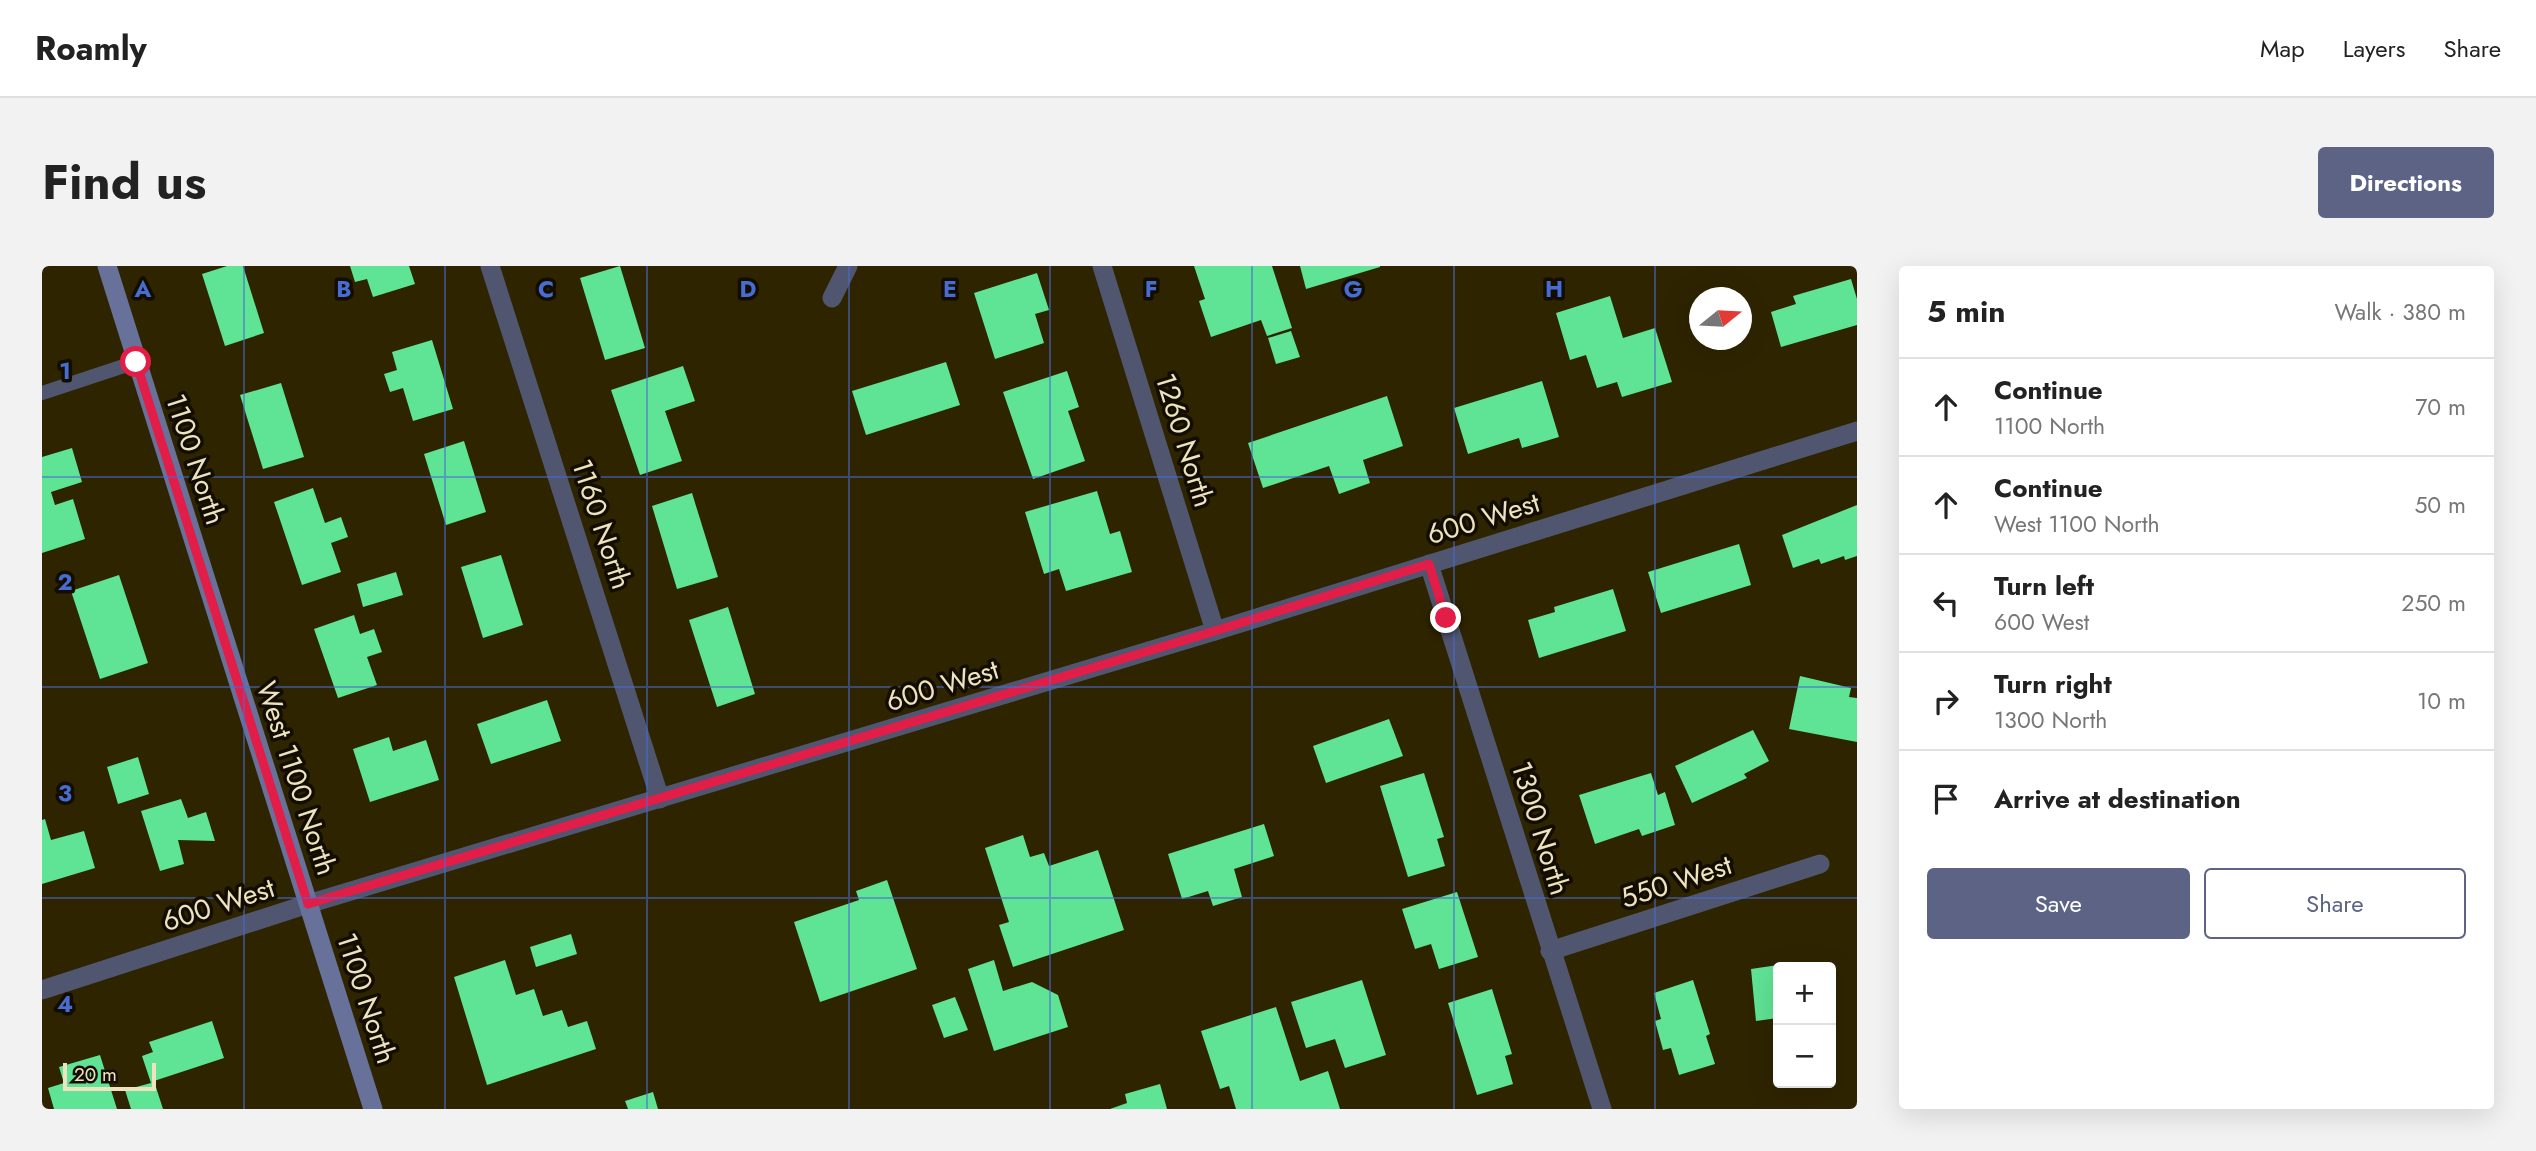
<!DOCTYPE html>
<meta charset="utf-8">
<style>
body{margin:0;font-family:Jost,sans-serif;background:#f2f2f2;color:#222}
.controls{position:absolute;right:21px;bottom:21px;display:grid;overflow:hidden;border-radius:7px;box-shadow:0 7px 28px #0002}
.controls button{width:63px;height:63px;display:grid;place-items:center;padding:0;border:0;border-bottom:2px solid #e0e0e0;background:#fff;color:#222;font:35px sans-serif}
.compass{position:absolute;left:1647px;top:21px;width:63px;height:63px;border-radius:50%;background:#fff;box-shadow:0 7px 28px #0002;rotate:72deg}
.scale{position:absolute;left:21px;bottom:18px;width:93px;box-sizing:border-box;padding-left:7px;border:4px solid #ede3bf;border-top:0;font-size:19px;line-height:24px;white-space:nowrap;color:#ede3bf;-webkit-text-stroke:5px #130d00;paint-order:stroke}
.stop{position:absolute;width:21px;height:21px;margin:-16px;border:5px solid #e11d48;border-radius:50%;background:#fff}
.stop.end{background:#e11d48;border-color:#fff;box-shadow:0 2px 7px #0008}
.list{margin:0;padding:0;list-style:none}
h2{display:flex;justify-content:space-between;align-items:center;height:91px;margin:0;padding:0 28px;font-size:30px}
h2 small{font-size:23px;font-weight:400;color:#767676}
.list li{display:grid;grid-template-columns:46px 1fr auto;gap:21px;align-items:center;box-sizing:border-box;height:98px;padding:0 28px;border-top:2px solid #e0e0e0}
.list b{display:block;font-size:26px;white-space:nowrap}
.list p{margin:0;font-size:23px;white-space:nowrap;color:#767676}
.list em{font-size:23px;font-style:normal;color:#767676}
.actions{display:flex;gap:14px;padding:21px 28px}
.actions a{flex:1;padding:16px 0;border:2px solid #5c6385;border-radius:7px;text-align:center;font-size:24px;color:#5c6385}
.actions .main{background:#5c6385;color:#fff}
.icon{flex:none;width:38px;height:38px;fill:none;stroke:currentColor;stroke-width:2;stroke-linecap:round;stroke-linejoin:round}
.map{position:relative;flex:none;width:1815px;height:843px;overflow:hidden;border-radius:7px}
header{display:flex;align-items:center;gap:42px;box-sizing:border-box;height:98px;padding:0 35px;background:#fff;border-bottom:2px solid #e0e0e0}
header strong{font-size:33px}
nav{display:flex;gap:38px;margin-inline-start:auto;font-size:24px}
.intro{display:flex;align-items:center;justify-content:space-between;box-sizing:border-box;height:168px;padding:0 42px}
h1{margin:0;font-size:49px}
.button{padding:18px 32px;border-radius:7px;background:#5c6385;color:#fff;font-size:24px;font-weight:700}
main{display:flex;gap:42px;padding:0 42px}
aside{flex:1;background:#fff;border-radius:7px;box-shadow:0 7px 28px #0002}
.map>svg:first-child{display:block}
.building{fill:#5fe395}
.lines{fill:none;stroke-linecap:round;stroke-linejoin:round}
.service{stroke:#505670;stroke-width:14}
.minor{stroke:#505670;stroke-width:19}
.tertiary{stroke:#505670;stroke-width:19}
.secondary{stroke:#67719a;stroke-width:19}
.route{stroke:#e11d48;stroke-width:9}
.grid{fill:none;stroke:#476cd3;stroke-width:2;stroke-opacity:0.55}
.labels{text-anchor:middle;stroke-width:7;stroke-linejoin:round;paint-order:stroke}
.street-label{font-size:28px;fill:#ede3bf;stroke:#130d00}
.grid-label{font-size:23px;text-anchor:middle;font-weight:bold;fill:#476cd3;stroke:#130d00;stroke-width:7;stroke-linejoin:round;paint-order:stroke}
</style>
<header>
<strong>Roamly</strong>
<nav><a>Map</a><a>Layers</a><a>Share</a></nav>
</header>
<div class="intro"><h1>Find us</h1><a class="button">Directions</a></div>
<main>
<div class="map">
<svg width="1815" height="843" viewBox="0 0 1815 843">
<rect width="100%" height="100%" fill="#2e2400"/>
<g class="building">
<polygon points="185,0 201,0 222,67 183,80 160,8"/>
<polygon points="308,0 367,0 373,18 331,31 325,13 313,16"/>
<polygon points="578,0 603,82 563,94 538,12"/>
<polygon points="1152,0 1230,0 1250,62 1225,70 1219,54 1169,71 1157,35 1163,33"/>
<polygon points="1258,0 1338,0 1338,1 1264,23"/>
<polygon points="995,7 1007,44 993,48 1002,77 953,93 932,27"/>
<polygon points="1809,13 1815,33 1815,59 1739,81 1729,46 1754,38 1751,30"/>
<polygon points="1568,30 1581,72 1613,62 1630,116 1580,131 1575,116 1555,122 1544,89 1528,94 1514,47"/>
<polygon points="1249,65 1258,91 1234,98 1226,72"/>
<polygon points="390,74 411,143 371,155 361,122 348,126 342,108 355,104 350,86"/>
<polygon points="904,96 918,139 824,169 810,125"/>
<polygon points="641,100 653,135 623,145 640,195 598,209 569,124"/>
<polygon points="1025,105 1037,141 1026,145 1043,195 991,213 961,126"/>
<polygon points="1500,115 1517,171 1480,182 1477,172 1426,188 1412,142"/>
<polygon points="239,117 262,191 221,203 198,129"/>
<polygon points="1345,130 1361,180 1321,194 1328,217 1297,228 1287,200 1221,222 1206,177"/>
<polygon points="422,175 444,246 404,259 382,188"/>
<polygon points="30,182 40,216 9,226 13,239 31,233 43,273 0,287 0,191"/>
<polygon points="271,222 283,257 299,251 306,271 289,277 299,306 260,319 232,236"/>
<polygon points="1055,225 1068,268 1078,265 1090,306 1024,325 1017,303 1002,308 983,246"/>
<polygon points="650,227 676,311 635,323 610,240"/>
<polygon points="1815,239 1815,290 1803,294 1802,290 1779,298 1777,293 1751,302 1740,269"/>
<polygon points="1697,278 1709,319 1619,347 1606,306"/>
<polygon points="459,289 481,359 441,372 419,301"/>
<polygon points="354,306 361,329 321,341 315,318"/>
<polygon points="77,309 106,397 58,413 29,325"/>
<polygon points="1571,323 1584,365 1497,392 1486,354 1513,346 1512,341"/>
<polygon points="686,341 713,428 675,441 647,354"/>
<polygon points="312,349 318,368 332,363 340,386 325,391 335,419 296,432 272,363"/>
<polygon points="1758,410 1809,422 1807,431 1815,432 1815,476 1747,463"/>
<polygon points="505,434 519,475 449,498 435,458"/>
<polygon points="1347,453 1361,490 1284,517 1271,480"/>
<polygon points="1711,464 1727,495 1702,508 1705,512 1650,537 1633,500"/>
<polygon points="347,471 351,485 384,474 397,514 328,536 311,483"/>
<polygon points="96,491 107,528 76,538 65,501"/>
<polygon points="1382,507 1402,571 1395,573 1403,600 1366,611 1338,520"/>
<polygon points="1609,507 1616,529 1623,526 1633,559 1600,570 1597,563 1553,578 1537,529"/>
<polygon points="139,533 146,552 164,546 173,575 136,574 142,598 118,605 99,545"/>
<polygon points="3,553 9,574 42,565 53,602 0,618 0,554"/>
<polygon points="1222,558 1232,590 1192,603 1200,631 1171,640 1166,625 1140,633 1126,588"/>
<polygon points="981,569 988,591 1002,587 1007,600 1056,584 1082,664 971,701 957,659 967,656 943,582"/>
<polygon points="845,614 875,703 778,736 752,656 817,634 814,625"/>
<polygon points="1415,626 1436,691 1397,703 1389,678 1373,683 1360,643"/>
<polygon points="529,668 535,688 494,701 488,681"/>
<polygon points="463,694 474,729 492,723 501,750 520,744 526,761 545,755 554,783 445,819 412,711"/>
<polygon points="952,694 961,725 990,716 1016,729 1026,761 952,785 926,703"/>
<polygon points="1736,699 1736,752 1714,755 1709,703"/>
<polygon points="1320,714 1344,789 1303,802 1293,773 1264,782 1249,736"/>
<polygon points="1651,714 1668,768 1664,770 1673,798 1637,809 1629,782 1621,784 1613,755 1619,753 1612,727"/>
<polygon points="1450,723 1470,788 1463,790 1471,818 1435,829 1406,737"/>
<polygon points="913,731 926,764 902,772 890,739"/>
<polygon points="1234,741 1258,815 1286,805 1298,843 1194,843 1187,820 1178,823 1159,765"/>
<polygon points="170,755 182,792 112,815 121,843 89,843 83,824 109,817 100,790 111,786 107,776"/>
<polygon points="58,789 75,843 12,843 6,822 22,817 17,801"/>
<polygon points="1118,818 1125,843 1068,843 1085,837 1083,828"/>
<polygon points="611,826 616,843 586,843 583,835"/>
</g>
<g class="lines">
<polyline class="service" points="0,127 94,96"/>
<g class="minor">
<polyline points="448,0 618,533"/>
<polyline points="1060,0 1173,365"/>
<polyline points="790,32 806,0"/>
<polyline points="1387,298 1560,843"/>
<polyline points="1508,685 1778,598"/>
</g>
<polyline class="tertiary" points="0,724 266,638 1173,365 1815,165"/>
<polyline class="secondary" points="65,0 331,843"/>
</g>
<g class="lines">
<polyline class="route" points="94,96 266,638 1173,365 1387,298 1404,352"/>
</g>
<path class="grid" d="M 202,0 L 202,843M 403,0 L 403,843M 605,0 L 605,843M 807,0 L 807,843M 1008,0 L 1008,843M 1210,0 L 1210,843M 1412,0 L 1412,843M 1613,0 L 1613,843M 0,211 L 1815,211M 0,421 L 1815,421M 0,632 L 1815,632"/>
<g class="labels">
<g class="street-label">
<text transform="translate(1143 174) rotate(73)" y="10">1260 North</text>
<text transform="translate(154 193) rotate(72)" y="10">1100 North</text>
<text transform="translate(1441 252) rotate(-17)" y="10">600 West</text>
<text transform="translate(560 258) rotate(72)" y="10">1160 North</text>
<text transform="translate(900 419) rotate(-17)" y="10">600 West</text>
<text transform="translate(255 512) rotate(72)" y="10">West 1100 North</text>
<text transform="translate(1499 562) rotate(73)" y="10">1300 North</text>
<text transform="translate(1634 615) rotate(-18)" y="10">550 West</text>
<text transform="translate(176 638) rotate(-18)" y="10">600 West</text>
<text transform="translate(325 732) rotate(72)" y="10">1100 North</text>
</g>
</g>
<g class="grid-label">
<text x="101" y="31">A</text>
<text x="302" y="31">B</text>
<text x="504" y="31">C</text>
<text x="706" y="31">D</text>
<text x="908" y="31">E</text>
<text x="1109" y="31">F</text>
<text x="1311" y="31">G</text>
<text x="1512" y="31">H</text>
<text x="23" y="113">1</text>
<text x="23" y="324">2</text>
<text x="23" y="535">3</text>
<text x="23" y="746">4</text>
</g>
</svg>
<div class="controls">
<button>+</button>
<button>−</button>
</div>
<svg class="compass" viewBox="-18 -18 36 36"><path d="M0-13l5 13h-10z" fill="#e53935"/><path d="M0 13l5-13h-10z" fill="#767676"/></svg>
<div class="scale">20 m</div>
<div class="stop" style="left:94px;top:96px"></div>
<div class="stop end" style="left:1404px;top:352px"></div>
</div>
<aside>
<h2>5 min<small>Walk · 380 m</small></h2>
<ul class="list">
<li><svg class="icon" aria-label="ahead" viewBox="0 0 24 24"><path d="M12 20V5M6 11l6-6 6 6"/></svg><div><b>Continue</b><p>1100 North</p></div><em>70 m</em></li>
<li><svg class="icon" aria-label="ahead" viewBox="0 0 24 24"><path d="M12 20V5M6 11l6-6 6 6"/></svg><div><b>Continue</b><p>West 1100 North</p></div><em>50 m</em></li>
<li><svg class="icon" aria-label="left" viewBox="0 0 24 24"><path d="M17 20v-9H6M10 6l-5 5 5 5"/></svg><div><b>Turn left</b><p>600 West</p></div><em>250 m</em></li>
<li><svg class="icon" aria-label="right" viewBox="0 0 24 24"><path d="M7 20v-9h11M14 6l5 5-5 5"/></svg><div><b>Turn right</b><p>1300 North</p></div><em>10 m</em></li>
<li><svg class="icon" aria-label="arrive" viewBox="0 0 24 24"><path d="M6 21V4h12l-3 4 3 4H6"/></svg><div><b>Arrive at destination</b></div></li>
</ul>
<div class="actions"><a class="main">Save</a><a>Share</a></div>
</aside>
</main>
